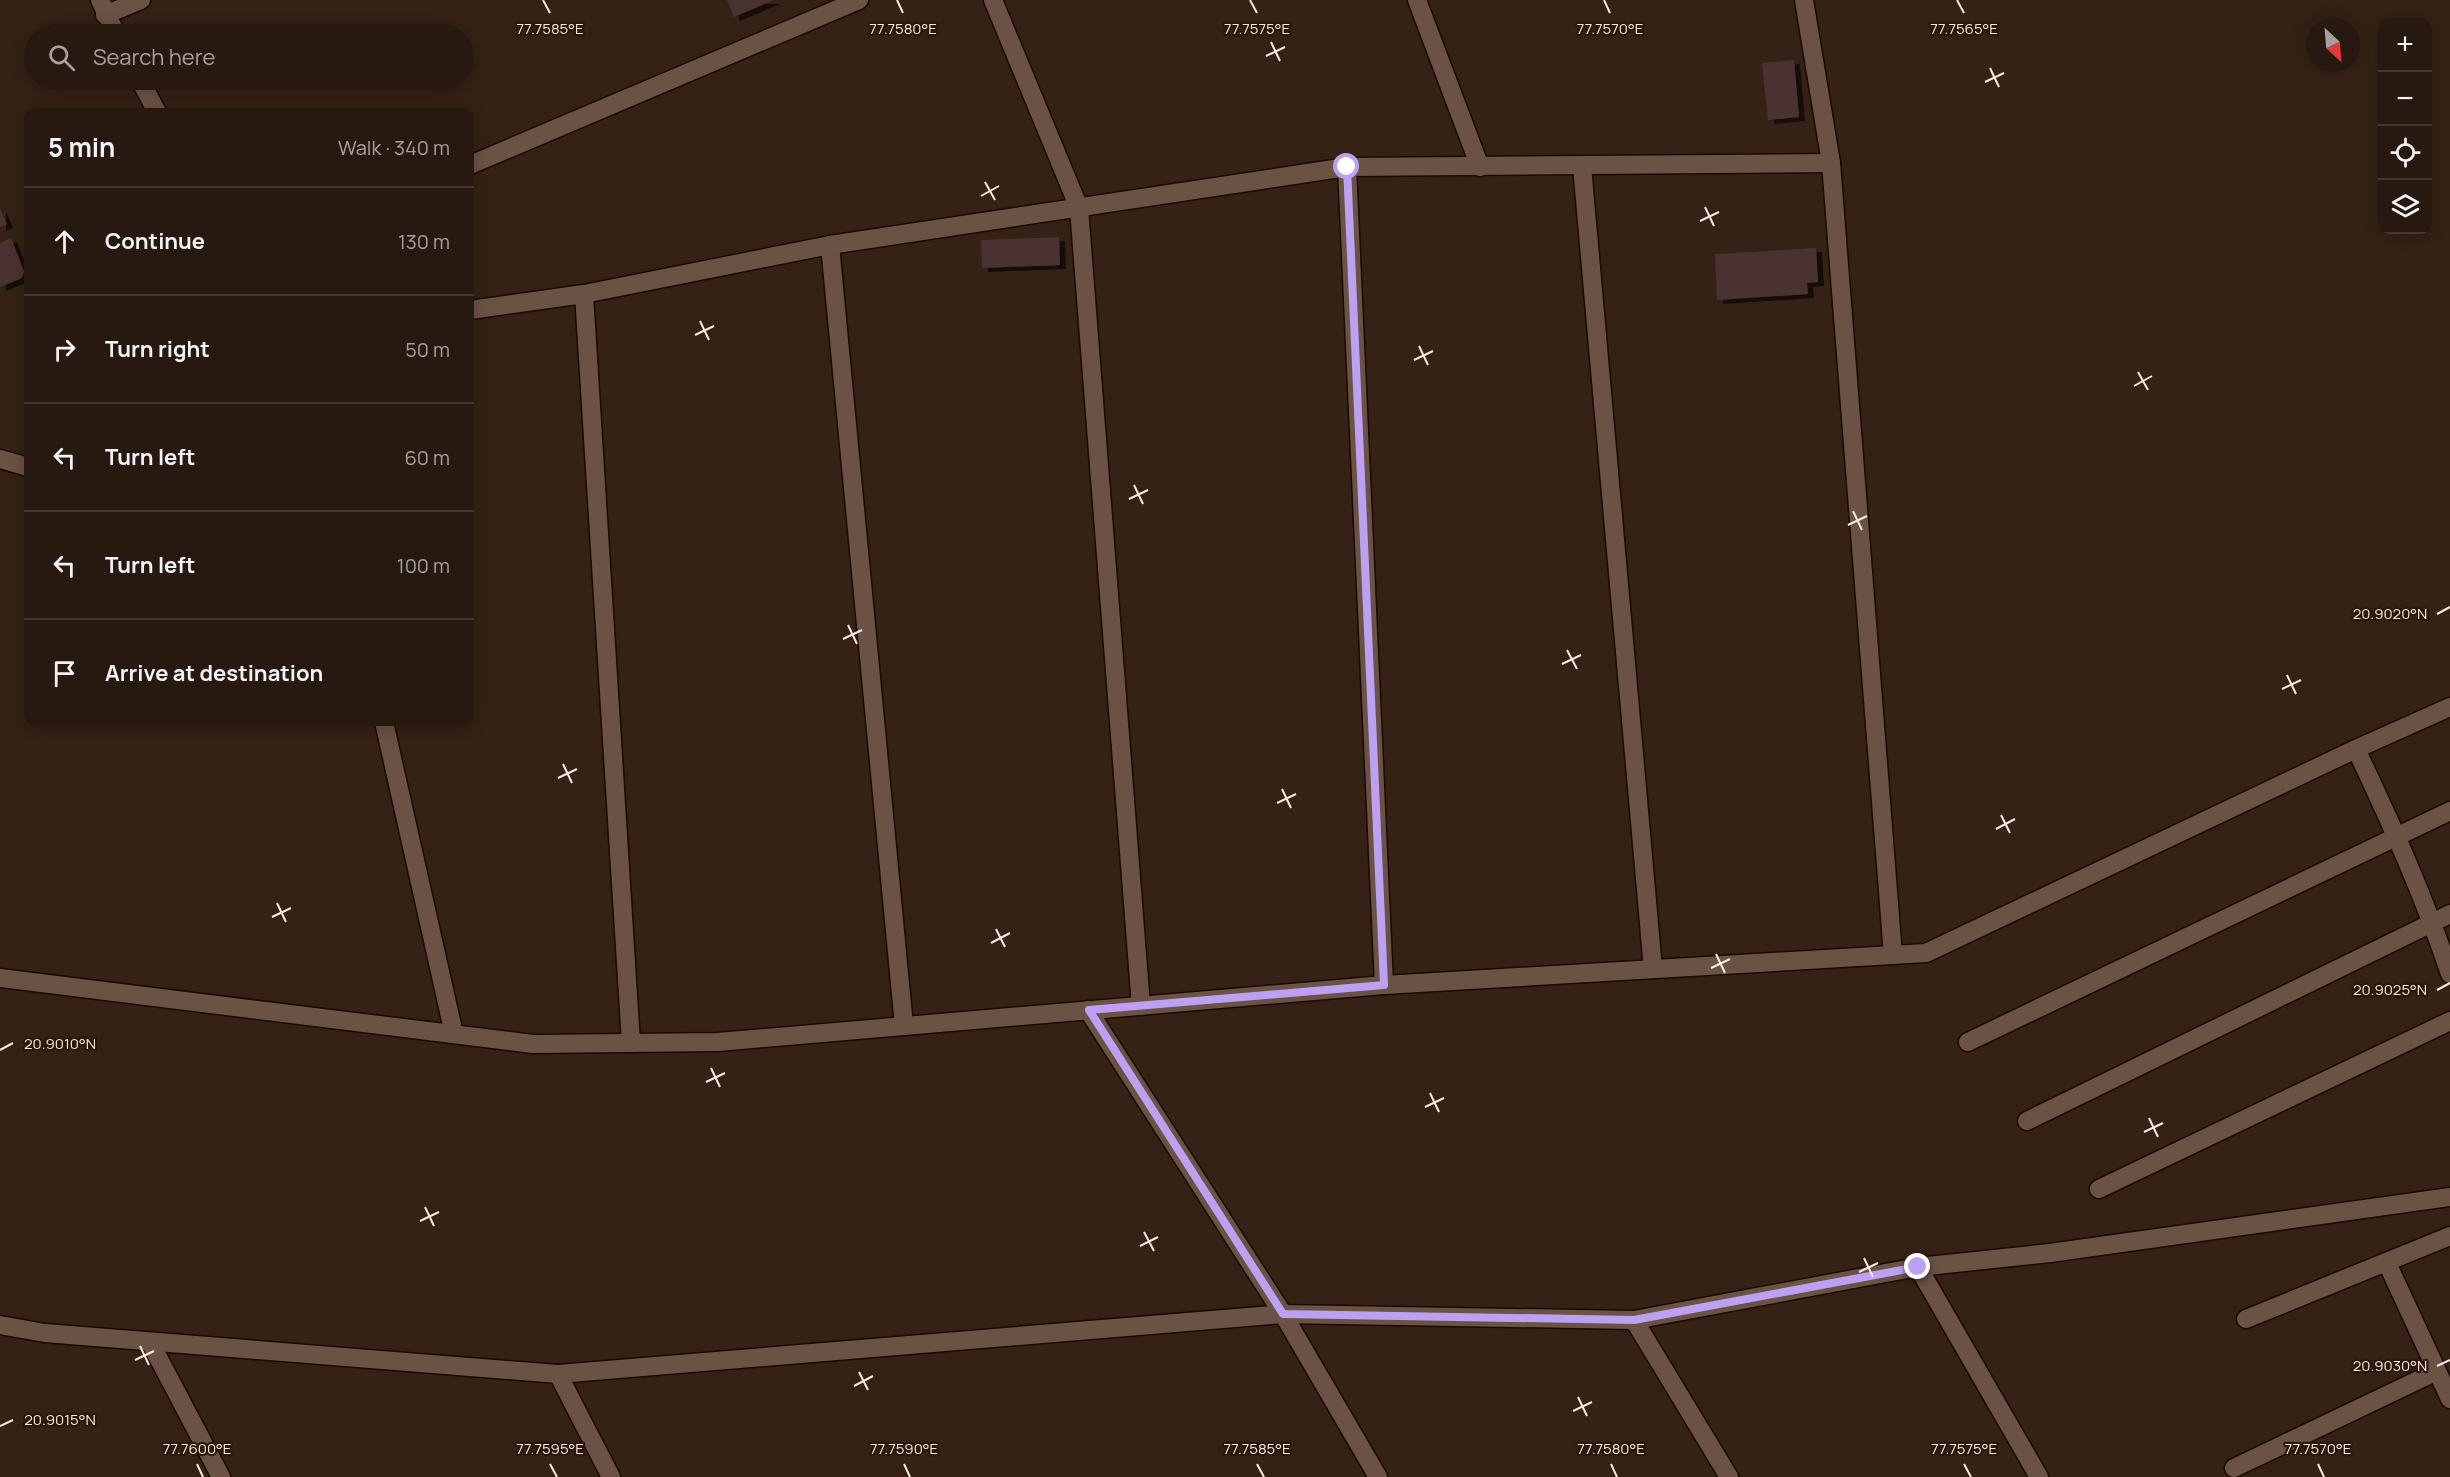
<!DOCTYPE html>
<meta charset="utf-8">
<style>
body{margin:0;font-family:Manrope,sans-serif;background:#302219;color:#f1f3f6}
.controls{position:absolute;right:18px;top:18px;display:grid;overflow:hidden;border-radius:12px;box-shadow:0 3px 15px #0003}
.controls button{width:54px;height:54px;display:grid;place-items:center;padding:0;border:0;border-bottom:2px solid #443830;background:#281910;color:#f1f3f6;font:30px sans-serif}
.compass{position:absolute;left:2306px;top:18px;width:54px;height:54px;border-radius:50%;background:#281910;box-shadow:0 3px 15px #0003;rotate:154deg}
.stop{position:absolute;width:18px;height:18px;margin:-14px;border:4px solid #bca0f2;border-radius:50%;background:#fff}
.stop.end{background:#bca0f2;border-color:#fff;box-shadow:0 2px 6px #0008}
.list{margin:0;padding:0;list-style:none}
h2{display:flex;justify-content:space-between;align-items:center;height:78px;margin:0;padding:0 24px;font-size:26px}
h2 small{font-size:20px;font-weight:400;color:#a5a09f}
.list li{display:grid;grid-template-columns:39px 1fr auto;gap:18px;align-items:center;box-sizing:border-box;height:108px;padding:0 24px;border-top:2px solid #443830}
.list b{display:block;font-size:22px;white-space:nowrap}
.list em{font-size:20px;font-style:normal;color:#a5a09f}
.icon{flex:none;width:33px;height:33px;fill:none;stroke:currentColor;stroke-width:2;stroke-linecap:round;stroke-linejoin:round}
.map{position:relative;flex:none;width:2450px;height:1477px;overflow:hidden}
.search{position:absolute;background:#281910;box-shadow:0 3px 15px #0003;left:24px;top:24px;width:450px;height:66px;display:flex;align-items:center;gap:15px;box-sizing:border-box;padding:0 21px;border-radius:33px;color:#a5a09f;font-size:22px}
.panel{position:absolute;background:#281910;box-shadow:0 3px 15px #0003;left:24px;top:108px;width:450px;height:618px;border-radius:12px}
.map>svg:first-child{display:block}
.building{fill:#4b3130;filter:url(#shadow)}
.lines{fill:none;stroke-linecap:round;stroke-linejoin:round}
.street-casing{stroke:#1c0902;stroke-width:21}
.street{stroke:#6a5244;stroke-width:18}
.route{stroke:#bca0f2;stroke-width:8}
.ticks{fill:none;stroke:#f7e9e1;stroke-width:2}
.ticks-label{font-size:15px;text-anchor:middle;fill:#f7e9e1;stroke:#2b170b;stroke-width:4.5;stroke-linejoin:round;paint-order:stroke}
</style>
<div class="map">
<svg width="2450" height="1477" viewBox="0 0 2450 1477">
<defs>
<filter id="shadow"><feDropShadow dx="6" dy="4" stdDeviation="0" flood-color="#0009"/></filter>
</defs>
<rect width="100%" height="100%" fill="#352115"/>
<g class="building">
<polygon points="727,0 774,0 734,17"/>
<polygon points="1794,60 1799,117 1768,120 1762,63"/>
<polygon points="0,208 7,224 0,227"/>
<polygon points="1059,237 1060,265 982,268 981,240"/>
<polygon points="11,238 24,271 22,278 0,287 0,243"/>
<polygon points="1816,248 1818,282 1807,283 1808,294 1717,300 1715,254"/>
</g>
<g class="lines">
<defs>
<g id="street">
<polyline points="100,0 116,34"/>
<polyline points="993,0 1079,208 1141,1006"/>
<polyline points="1417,0 1480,167"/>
<polyline points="1804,0 1831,163 1893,955"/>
<polyline points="105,15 141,0"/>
<polyline points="140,80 157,112"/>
<polyline points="470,165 859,0"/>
<polyline points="1582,166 1653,969"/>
<polyline points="1347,167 1384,985"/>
<polyline points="830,245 904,1026"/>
<polyline points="584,294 631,1043"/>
<polyline points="470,310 584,294 830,245 1347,167 1831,163"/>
<polyline points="0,459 28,467"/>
<polyline points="384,722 454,1034"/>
<path d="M 2356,749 C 2391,823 2424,896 2450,974"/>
<polyline points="0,978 533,1044 718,1042 1384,985 1926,953 2356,749 2450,707"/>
<polyline points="1088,1010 1283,1314 1378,1477"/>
<polyline points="1968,1042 2450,811"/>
<polyline points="2027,1121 2450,914"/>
<polyline points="2099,1189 2450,1021"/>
<polyline points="2387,1263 2450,1399"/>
<polyline points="1918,1267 2039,1477"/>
<polyline points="2246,1319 2450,1236"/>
<polyline points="1634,1320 1729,1477"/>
<polyline points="0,1325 45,1333 558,1374 1283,1314 1634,1320 1918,1267 2050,1253 2450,1197"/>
<polyline points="150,1342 221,1477"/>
<polyline points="558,1374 611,1477"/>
<polyline points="2234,1468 2437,1371"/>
</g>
</defs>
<use href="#street" class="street-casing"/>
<use href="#street" class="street"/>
</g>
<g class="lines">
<polyline class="route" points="1347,167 1384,985 1089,1010 1283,1314 1634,1320 1918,1267"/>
</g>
<path class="ticks" d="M 543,0 L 550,13M 897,0 L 903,13M 1250,0 L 1257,13M 1604,0 L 1610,13M 1957,0 L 1964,13M 1271,42 L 1280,61M 1266,56 L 1285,47M 1990,68 L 1999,87M 1985,82 L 2004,73M 985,182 L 995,200M 981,196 L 999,186M 1705,207 L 1714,226M 1700,221 L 1719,212M 700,321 L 709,340M 695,335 L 714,326M 1419,346 L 1428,365M 1414,360 L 1433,351M 2138,372 L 2148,390M 2134,386 L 2152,376M 1134,485 L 1143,504M 1129,499 L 1148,490M 1853,511 L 1862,530M 1848,525 L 1867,516M 2437,614 L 2450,607M 848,625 L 857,644M 843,639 L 862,630M 1567,650 L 1577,669M 1562,664 L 1581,655M 2287,675 L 2296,694M 2282,689 L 2301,680M 563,764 L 572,783M 558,778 L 577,769M 1282,789 L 1291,808M 1277,803 L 1296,794M 2001,815 L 2010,833M 1996,829 L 2015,819M 277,903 L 286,922M 272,917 L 291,908M 996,929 L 1005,947M 991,943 L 1010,933M 1716,954 L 1725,973M 1711,968 L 1730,959M 2437,990 L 2450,983M 0,1050 L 13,1043M 711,1068 L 720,1087M 706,1082 L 725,1073M 1430,1093 L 1439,1112M 1425,1107 L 1444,1098M 2149,1118 L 2158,1137M 2144,1132 L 2163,1123M 425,1207 L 434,1226M 420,1221 L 439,1212M 1144,1232 L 1154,1251M 1140,1246 L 1158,1237M 1864,1258 L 1873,1277M 1859,1272 L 1878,1263M 140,1346 L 149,1365M 135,1360 L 154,1351M 2437,1366 L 2450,1360M 859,1372 L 868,1390M 854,1386 L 873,1376M 1578,1397 L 1587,1416M 1573,1411 L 1592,1402M 0,1426 L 13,1420M 197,1464 L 203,1477M 550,1464 L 557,1477M 904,1464 L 910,1477M 1257,1464 L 1264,1477M 1611,1464 L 1617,1477M 1964,1464 L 1971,1477M 2318,1464 L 2324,1477"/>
<g class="ticks-label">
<text x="550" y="34">77.7585°E</text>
<text x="903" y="34">77.7580°E</text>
<text x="1257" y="34">77.7575°E</text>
<text x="1610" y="34">77.7570°E</text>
<text x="1964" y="34">77.7565°E</text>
<text x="2390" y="619">20.9020°N</text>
<text x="2390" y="995">20.9025°N</text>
<text x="60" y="1049">20.9010°N</text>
<text x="2390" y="1371">20.9030°N</text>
<text x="60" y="1425">20.9015°N</text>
<text x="197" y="1454">77.7600°E</text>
<text x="550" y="1454">77.7595°E</text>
<text x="904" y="1454">77.7590°E</text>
<text x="1257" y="1454">77.7585°E</text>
<text x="1611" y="1454">77.7580°E</text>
<text x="1964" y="1454">77.7575°E</text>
<text x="2318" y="1454">77.7570°E</text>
</g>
</svg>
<div class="controls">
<button>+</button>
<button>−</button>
<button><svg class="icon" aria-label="locate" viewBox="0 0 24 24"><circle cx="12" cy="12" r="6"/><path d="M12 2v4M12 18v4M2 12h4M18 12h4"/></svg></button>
<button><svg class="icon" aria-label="layers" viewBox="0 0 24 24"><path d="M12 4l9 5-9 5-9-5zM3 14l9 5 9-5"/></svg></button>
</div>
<svg class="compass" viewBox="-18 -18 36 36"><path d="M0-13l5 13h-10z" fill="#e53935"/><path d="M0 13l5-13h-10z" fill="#a5a09f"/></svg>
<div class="stop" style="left:1347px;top:167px"></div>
<div class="stop end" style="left:1918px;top:1267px"></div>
<div class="search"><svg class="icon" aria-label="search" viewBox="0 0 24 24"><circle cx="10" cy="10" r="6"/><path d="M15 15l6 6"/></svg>Search here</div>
<section class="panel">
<h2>5 min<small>Walk · 340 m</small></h2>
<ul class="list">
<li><svg class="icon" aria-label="ahead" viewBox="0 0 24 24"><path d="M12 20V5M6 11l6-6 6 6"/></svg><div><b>Continue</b></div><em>130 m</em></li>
<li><svg class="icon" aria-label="right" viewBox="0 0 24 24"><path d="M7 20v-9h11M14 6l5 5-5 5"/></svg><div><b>Turn right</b></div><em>50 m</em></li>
<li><svg class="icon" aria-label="left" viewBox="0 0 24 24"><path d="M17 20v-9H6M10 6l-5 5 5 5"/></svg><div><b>Turn left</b></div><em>60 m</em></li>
<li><svg class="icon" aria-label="left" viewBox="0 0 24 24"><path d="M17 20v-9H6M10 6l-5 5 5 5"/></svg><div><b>Turn left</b></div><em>100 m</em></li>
<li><svg class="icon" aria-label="arrive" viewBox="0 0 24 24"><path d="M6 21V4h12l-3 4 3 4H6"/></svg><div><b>Arrive at destination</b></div></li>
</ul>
</section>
</div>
